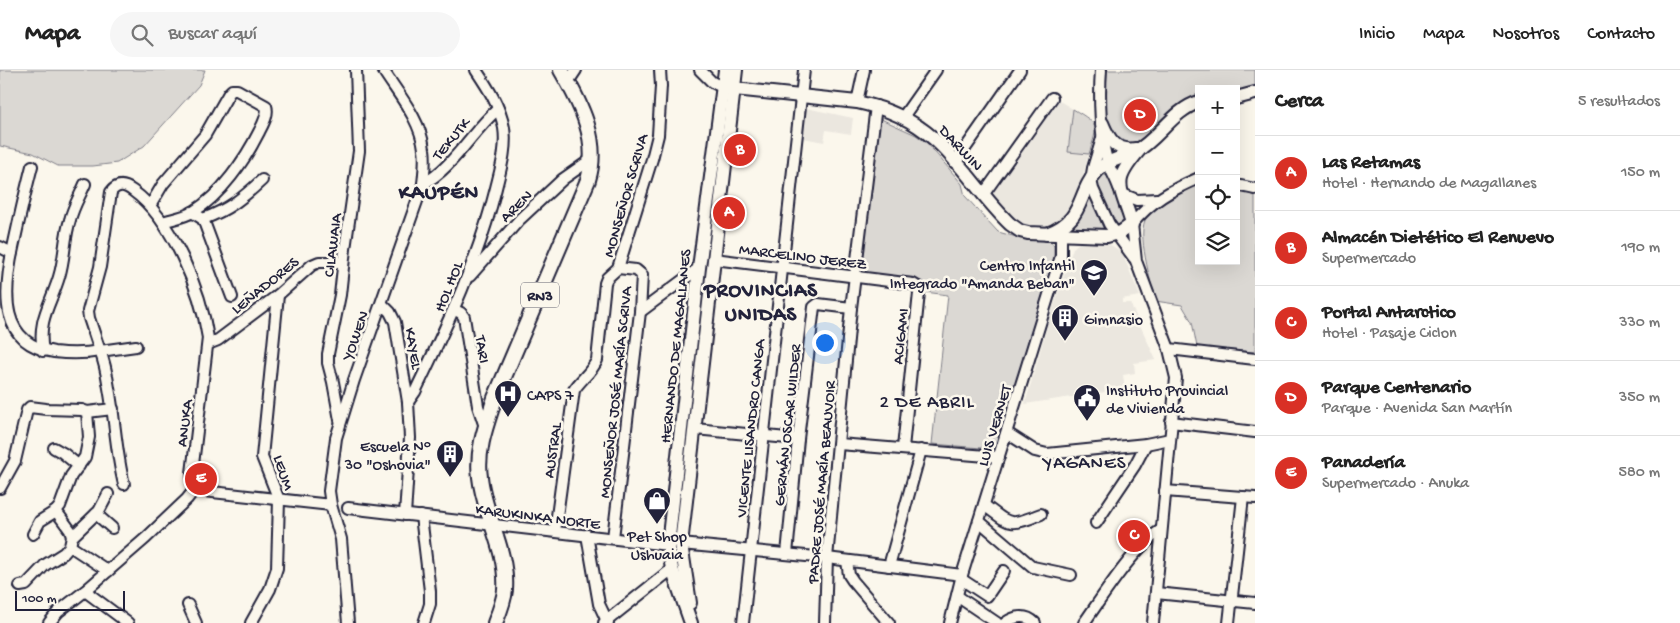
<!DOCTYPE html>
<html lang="es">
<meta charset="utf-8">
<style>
body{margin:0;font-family:"Gochi Hand",sans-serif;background:#f6f6f6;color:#222}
.controls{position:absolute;right:15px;top:15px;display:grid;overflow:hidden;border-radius:0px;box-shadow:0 5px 20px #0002}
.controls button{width:45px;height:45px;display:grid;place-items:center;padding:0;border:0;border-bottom:1px solid #e0e0e0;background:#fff;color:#222;font:25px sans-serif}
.scale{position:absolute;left:15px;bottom:12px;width:110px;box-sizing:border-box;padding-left:5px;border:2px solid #22223b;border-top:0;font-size:14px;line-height:18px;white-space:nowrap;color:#22223b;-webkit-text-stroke:4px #fbf7ec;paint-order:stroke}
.you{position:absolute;left:824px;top:272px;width:18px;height:18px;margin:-12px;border:4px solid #fff;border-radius:50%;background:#1a73e8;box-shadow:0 0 0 8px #1a73e833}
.badge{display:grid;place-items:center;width:32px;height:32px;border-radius:50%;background:#d93025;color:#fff;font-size:16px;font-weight:700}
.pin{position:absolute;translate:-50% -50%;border:2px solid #fff;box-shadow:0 1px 5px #0006}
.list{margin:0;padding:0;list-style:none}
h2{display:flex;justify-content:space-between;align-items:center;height:65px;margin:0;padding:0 20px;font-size:21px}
h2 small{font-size:16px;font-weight:400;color:#767676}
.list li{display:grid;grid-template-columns:32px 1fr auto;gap:15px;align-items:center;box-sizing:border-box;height:75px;padding:0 20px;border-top:1px solid #e0e0e0}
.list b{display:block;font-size:19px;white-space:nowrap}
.list p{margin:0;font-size:16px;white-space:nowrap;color:#767676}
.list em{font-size:16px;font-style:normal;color:#767676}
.icon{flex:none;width:28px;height:28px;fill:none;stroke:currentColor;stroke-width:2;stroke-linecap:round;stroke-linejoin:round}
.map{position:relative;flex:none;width:1255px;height:553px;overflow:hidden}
header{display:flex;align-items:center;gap:30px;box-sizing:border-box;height:70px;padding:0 25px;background:#fff;border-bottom:1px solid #e0e0e0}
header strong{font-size:24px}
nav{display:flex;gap:28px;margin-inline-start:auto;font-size:18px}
.search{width:350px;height:45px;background:#f6f6f6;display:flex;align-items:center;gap:12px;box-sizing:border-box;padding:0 18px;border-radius:28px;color:#767676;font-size:19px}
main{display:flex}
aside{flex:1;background:#fff}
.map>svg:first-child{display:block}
.built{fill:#ebe7df}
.green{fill:#dbd8d3;stroke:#7e7d87}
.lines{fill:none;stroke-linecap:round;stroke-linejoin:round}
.minor-casing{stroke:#22223b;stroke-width:14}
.major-casing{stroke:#22223b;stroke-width:16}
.highway-casing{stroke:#22223b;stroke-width:18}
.minor{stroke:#fbf7ec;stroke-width:10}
.major{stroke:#fbf7ec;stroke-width:12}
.highway{stroke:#fbf7ec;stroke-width:14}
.labels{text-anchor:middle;stroke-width:5;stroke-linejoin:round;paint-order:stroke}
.shield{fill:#fbf7ec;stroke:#636270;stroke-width:1}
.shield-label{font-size:15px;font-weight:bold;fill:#22223b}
.street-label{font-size:16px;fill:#22223b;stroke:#fbf7ec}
.poi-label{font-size:16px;fill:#22223b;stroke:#fbf7ec;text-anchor:start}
.quarter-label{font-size:19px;letter-spacing:1px;fill:#22223b;stroke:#fbf7ec}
.district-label{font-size:21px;font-weight:bold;letter-spacing:1px;fill:#22223b;stroke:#fbf7ec}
</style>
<header>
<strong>Mapa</strong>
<div class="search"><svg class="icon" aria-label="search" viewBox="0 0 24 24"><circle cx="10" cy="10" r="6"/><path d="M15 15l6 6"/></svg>Buscar aquí</div>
<nav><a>Inicio</a><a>Mapa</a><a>Nosotros</a><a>Contacto</a></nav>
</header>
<main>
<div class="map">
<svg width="1255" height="553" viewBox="0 0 1255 553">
<rect width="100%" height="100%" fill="#fbf7ec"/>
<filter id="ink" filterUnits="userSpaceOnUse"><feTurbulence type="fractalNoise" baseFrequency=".02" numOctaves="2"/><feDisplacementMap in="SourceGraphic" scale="10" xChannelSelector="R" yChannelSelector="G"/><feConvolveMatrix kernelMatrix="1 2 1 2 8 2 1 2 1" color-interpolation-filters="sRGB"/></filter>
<g filter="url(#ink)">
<g class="built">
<polygon points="1056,29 1073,39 1068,81 1089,84 1076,129 1065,148 1047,159 1019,156 988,125"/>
<polygon points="806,38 853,48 851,64 826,60 824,72 803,68"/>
<polygon points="1079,173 1109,174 1117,179 1123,185 1140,226 1122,229 1122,233 1130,233 1156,290 1134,293 1135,303 1123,305 1125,319 1025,334 1049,250 1073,178"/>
</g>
<g class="green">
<polygon points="0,0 205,0 199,15 144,76 117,93 93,96 58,96 33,83 0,76"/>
<polygon points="1105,0 1255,0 1255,19 1236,24 1236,19 1199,19 1199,28 1137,74 1118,73 1107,55"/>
<path d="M 1073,39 C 1100,55 1098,55 1089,84 L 1068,82 Z"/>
<polygon points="881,49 916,65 927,73 962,114 965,126 998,162 1028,170 1049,171 1054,175 1054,194 997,377 994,379 932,374 948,225 925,222 926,214 923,211 866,203 861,199 876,54 878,50"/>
<polygon points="1102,104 1110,107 1126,146 1126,151 1119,157 1115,157 1096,115 1096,110"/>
<path d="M 1199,115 L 1199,191 L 1236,191 L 1236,121 L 1255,125 L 1255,282 L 1197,277 L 1192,252 L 1182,235 L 1155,231 C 1152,213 1135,162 1147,147 C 1157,134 1178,125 1192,117 Z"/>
<polygon points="1089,123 1104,160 1068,159 1083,142"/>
</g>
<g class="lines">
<defs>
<g id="minor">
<polyline points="700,0 712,12 722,17"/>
<path d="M 1101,0 C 1099,25 1100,70 1108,93 C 1111,101 1116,109 1119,118"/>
<polyline points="568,12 576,0"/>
<polyline points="857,32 864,0"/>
<polyline points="903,47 936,0"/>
<polyline points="1103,65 1093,98 1091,110 1093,119 1109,154 1134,188"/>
<polyline points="955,93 1020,0"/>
<path d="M 32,96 C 25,123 19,150 13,178 C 3,224 0,274 54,282 C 70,284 84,284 100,281 L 89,248 L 88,241 L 100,197 L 111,122 C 118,113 125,115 133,121 C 172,149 201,221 208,268 L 192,403 L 194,420 L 187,429 L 146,468 L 85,521 L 58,542 L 49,553"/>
<path d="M 423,114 C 454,97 471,62 498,39"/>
<polyline points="1236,115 1255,119"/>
<polyline points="1122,124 1137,130 1157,129"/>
<polyline points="983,125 1052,28"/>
<path d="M 150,136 L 163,114 L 205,65 L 229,23 L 232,20 L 237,20 L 266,36 C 269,44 263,54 259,62 C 245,90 221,125 193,142 C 184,147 172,149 163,152"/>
<path d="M 192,142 L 203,149 C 228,140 243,128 262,110"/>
<polyline points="203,149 232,227"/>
<polyline points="0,177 12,183"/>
<polyline points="714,189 913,214 918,217 919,223 903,378"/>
<polyline points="470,206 520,149 563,109 593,88"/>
<polyline points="382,234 390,242 395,252 408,332 410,368 405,445"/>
<polyline points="455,240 461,243 464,247 478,336 485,357"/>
<polyline points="640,242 699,198"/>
<polyline points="208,274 218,270 278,225 312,195 319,192 343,192"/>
<polyline points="1169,279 1255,289"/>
<path d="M 43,281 C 37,250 51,234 59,207 C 65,188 64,168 70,150 C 73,137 80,126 85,114"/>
<path d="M 408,332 L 415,322 C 447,255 478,191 496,118 C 501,98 507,78 504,58 C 500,36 488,18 476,0"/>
<polyline points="87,342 113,339"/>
<polyline points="340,350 333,312 328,293 328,284 340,225 345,179 359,81 356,0"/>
<polyline points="1171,352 1255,362"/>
<polyline points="695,359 798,369"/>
<polyline points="1007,363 1035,381 1047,384 1146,374 1170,369"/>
<polyline points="839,374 999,387"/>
<polyline points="54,378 63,383 79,396"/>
<path d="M 124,414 C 116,383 115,350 109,318 C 107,305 105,293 100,281 L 136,276"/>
<polyline points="0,418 15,391 27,340 30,337 46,339 82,340 87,342 89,367 85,387 71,406 60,436 56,441 40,451 33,464"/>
<polyline points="194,420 331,435"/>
<polyline points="1165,421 1255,428"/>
<path d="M 984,435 C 1011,455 1008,457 1041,444"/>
<polyline points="348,438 668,475"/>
<polyline points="56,441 70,460 72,467"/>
<polyline points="96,444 112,458"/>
<polyline points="421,446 430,521 430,534 424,553"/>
<polyline points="979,451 1033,497 1071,505"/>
<polyline points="1096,453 1135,395 1146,374"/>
<path d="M 555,461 L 574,320 C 581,309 592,302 597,290 L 605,213 L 607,208 L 618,198 L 652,89 L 658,65 L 661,16 L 660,0"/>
<polyline points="587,465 599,534 608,553"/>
<polyline points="613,468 640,242 642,205 636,200 618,198"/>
<polyline points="681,474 827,488 962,505"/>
<polyline points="70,476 108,501"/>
<polyline points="787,484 798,369 814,237 818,234 851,238"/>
<polyline points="847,491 849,505 853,511 889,553"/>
<polyline points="889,496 921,380"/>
<polyline points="961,509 987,526 1004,501"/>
<polyline points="20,516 26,515 45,495 64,483 70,476 72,467 99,441 108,424"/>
<polyline points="85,521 128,553"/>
<polyline points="1156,523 1255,533"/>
<polyline points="957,526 997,553"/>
<polyline points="188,535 196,553"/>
<polyline points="251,553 270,519 277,498 279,430 262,387 278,225"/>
<path d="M 348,553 L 341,469 L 331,435 L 329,421 L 336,368 L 354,310 L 423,114 C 424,103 426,91 424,79 C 421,50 398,24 383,0"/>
<polyline points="604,553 672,499"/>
<polyline points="743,553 804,0"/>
<polyline points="825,553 827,488 851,238 876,36"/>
<polyline points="950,553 962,505 1061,186 1061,166"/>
<path d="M 1005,553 C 1015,546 1026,544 1035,553"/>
<path d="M 1084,553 C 1103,526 1133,478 1161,460"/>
<path d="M 1153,553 L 1176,308 L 1169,279 L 1136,191 L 1132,154 C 1151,131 1171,120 1199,108"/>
<polyline points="1229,553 1243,427"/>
</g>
<g id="major">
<path d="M 725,18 L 857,32 C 885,38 912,49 933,68 C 962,93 982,127 1010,154 L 1020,161 L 1028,163 L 1107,166 L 1121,162 L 1132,154 C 1120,113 1110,114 1141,78"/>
<polyline points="1236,28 1255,23"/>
<path d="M 1102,53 C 1109,70 1116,82 1136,79"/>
<path d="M 1047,164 C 1086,150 1076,123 1098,100 C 1107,90 1123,88 1135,82 C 1159,69 1173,40 1199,32"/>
<polyline points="690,533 681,474 736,0"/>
<polyline points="691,553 672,499 668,475 699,198 725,0"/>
</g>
<path id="highway" d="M 495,553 C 499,543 504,531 505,520 C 508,481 484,445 480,407 C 476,380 487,353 495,328 L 588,110 C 600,71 581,34 561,0"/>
</defs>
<use href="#minor" class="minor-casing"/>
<use href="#major" class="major-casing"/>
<use href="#highway" class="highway-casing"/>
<use href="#minor" class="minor"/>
<use href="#major" class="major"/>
<use href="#highway" class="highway"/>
</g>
</g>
<defs>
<symbol id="school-pin" viewBox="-11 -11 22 30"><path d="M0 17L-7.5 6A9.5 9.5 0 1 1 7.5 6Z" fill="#22223b" stroke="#fbf7ec"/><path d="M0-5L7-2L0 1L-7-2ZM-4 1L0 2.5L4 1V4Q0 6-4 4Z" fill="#fff"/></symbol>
<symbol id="building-pin" viewBox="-11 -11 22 30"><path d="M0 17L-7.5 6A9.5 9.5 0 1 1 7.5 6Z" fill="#22223b" stroke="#fbf7ec"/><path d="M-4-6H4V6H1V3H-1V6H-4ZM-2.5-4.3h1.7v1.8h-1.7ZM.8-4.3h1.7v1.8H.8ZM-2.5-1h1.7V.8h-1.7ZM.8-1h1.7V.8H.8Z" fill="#fff"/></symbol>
<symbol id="hospital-pin" viewBox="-11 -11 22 30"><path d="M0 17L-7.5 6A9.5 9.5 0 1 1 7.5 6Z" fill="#22223b" stroke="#fbf7ec"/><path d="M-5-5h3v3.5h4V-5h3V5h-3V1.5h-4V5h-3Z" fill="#fff"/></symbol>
<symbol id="civic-pin" viewBox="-11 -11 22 30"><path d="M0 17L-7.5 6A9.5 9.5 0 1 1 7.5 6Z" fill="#22223b" stroke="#fbf7ec"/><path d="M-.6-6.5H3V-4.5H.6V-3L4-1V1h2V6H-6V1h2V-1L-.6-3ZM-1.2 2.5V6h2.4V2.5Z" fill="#fff"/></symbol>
<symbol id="shop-pin" viewBox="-11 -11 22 30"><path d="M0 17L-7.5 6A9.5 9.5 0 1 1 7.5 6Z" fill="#22223b" stroke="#fbf7ec"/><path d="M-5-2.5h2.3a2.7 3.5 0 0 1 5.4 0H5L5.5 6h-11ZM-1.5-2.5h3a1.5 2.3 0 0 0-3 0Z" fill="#fff"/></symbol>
</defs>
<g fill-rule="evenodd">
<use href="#school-pin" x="1078" y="187" width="32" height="43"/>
<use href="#building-pin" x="1049" y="232" width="32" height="43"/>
<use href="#hospital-pin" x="492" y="308" width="32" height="43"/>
<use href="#civic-pin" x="1071" y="312" width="32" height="43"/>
<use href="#building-pin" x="434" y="368" width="32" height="43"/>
<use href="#shop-pin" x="641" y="415" width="32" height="43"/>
</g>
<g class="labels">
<rect class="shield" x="521" y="212.5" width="38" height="25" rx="4"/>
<g class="shield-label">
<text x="540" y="230">RN3</text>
</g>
<g class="street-label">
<text transform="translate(450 68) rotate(-50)" y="6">TEKUTK</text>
<text transform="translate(962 77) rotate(47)" y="6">DARWIN</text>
<text transform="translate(624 125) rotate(-74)" y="6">MONSEÑOR SCRIVA</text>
<text transform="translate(515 135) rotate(-45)" y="6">AREN</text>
<text transform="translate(331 175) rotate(-83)" y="6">CILAWAIA</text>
<text transform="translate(803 185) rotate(7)" y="6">MARCELINO JEREZ</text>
<text transform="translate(264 214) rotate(-39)" y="6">LEÑADORES</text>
<text transform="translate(447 216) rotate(-68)" y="6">HOL HOL</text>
<text transform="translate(354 265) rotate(-70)" y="6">YOWEN</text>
<text transform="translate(899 266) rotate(-84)" y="6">ACIGAMI</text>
<text transform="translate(674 276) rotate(-84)" y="6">HERNANDO DE MAGALLANES</text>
<text transform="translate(415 278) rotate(80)" y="6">KAYEL</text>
<text transform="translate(484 279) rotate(81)" y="6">TARI</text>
<text transform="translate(614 322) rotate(-84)" y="6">MONSEÑOR JOSÉ MARÍA SCRIVA</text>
<text transform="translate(183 353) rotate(-83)" y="6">ANUKA</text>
<text transform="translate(786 355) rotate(-84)" y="6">GERMÁN OSCAR WILDER</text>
<text transform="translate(993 355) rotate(-73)" y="6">LUIS VERNET</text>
<text transform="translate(749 358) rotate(-84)" y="6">VICENTE LISANDRO CANGA</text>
<text transform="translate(551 380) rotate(-82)" y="6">AUSTRAL</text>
<text transform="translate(285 402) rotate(72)" y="6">LEUM</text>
<text transform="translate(820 412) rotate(-85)" y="6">PADRE JOSÉ MARÍA BEAUVOIR</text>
<text transform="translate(538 445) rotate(7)" y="6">KARUKINKA NORTE</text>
</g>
<g class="poi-label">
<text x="1075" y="200" text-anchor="end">Centro Infantil<tspan x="1075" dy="18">Integrado "Amanda Beban"</tspan></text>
<text x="1084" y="254">Gimnasio</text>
<text x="1106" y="325">Instituto Provincial<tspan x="1106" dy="18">de Vivienda</tspan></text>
<text x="527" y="330">CAPS 7</text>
<text x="431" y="381" text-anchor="end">Escuela N°<tspan x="431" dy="18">30 "Oshovia"</tspan></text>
<text x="657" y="471" text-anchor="middle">Pet Shop<tspan x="657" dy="18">Ushuaia</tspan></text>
</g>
<g class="quarter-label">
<text x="927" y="337">2 DE ABRIL</text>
<text x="1085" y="398">YAGANES</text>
</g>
<g class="district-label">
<text x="439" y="128">KAUPÉN</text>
<text x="761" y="226">PROVINCIAS<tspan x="761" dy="24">UNIDAS</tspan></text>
</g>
</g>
</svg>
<div class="controls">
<button>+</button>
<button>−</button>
<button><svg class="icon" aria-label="locate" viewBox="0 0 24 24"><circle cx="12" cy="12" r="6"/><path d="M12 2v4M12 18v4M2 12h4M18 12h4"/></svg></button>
<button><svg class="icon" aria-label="layers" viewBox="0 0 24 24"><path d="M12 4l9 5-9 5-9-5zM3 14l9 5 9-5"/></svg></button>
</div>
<div class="scale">100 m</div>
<div class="you"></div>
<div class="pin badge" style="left:729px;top:143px">A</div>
<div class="pin badge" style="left:740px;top:80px">B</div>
<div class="pin badge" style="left:1134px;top:466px">C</div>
<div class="pin badge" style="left:1140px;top:45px">D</div>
<div class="pin badge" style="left:201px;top:409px">E</div>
</div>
<aside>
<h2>Cerca<small>5 resultados</small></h2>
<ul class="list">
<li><span class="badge">A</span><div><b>Las Retamas</b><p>Hotel · Hernando de Magallanes</p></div><em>150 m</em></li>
<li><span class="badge">B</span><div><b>Almacén Dietético El Renuevo</b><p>Supermercado</p></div><em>190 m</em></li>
<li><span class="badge">C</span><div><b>Portal Antarctico</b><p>Hotel · Pasaje Ciclon</p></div><em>330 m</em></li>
<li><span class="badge">D</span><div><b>Parque Centenario</b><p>Parque · Avenida San Martín</p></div><em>350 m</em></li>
<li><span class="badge">E</span><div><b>Panadería</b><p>Supermercado · Anuka</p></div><em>580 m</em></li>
</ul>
</aside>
</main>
